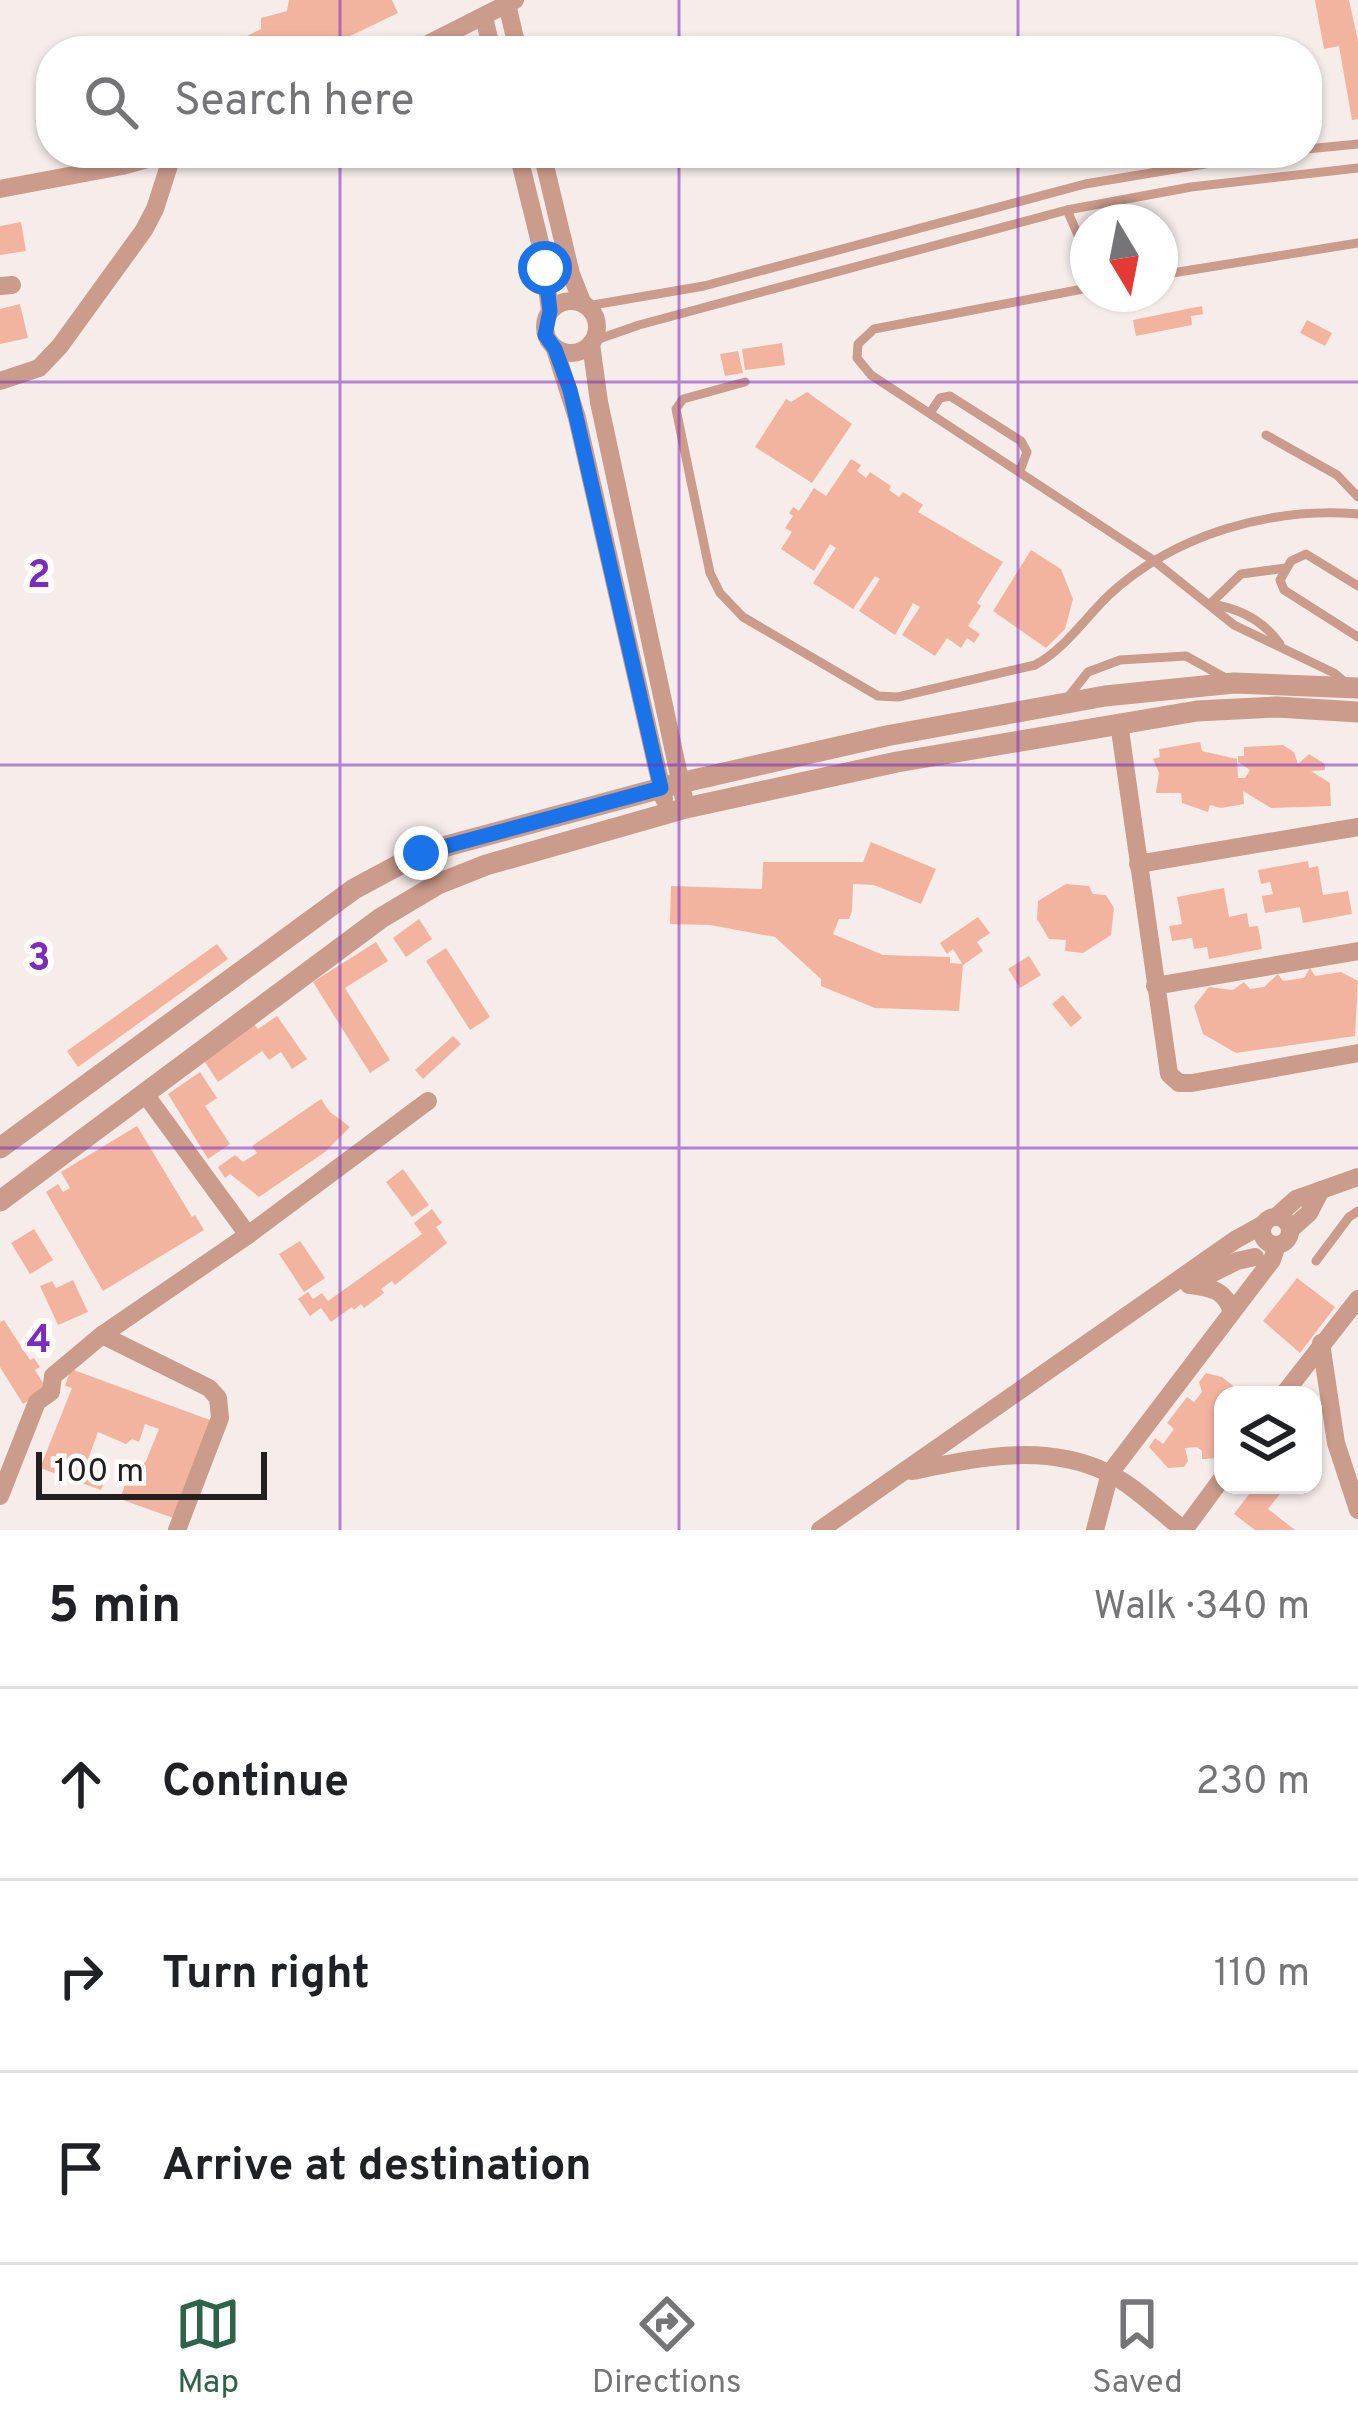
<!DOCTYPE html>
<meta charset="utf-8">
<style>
body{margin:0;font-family:Overpass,sans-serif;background:#f6f6f6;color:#202124}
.controls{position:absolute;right:36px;bottom:36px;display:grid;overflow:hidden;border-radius:24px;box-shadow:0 3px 9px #0004}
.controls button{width:108px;height:108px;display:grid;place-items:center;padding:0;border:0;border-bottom:3px solid #e0e0e0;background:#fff;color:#202124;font:60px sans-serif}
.compass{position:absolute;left:1070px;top:204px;width:108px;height:108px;border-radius:50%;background:#fff;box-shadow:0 3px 9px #0004;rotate:170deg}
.scale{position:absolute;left:36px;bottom:30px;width:231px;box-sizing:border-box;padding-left:12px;border:6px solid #221f1e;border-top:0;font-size:33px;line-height:42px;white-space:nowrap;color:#221f1e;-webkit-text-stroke:9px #fefcfb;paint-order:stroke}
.stop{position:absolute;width:36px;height:36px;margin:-27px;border:9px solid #1a73e8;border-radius:50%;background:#fff}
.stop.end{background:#1a73e8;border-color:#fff;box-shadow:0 3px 12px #0008}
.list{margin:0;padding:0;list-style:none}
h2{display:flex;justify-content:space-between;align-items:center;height:156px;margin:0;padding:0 48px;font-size:51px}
h2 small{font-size:39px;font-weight:400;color:#757577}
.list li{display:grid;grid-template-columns:78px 1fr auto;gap:36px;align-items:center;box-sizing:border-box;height:192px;padding:0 48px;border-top:3px solid #e0e0e0}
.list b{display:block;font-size:45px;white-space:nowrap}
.list em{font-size:39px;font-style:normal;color:#757577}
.icon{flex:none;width:66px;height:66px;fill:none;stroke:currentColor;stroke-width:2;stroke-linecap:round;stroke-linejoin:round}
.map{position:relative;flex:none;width:1358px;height:1530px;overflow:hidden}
.search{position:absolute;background:#fff;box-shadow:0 3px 9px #0004;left:36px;right:36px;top:36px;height:132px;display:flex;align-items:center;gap:30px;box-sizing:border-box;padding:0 42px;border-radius:48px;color:#757577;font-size:45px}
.sheet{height:732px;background:#fff}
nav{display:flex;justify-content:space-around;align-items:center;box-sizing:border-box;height:168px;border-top:3px solid #e0e0e0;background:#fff;font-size:33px;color:#757577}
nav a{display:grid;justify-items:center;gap:6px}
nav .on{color:#2d6349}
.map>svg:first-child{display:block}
.building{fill:#f3b49f}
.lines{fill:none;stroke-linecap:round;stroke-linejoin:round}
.service{stroke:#cb9b8b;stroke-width:9}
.minor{stroke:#cb9b8b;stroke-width:18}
.tertiary{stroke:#cb9b8b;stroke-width:21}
.route{stroke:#1a73e8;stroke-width:15}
.grid{fill:none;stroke:#7b2cbf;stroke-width:3;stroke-opacity:0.55}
.grid-label{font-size:39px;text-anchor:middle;font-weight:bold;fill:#7b2cbf;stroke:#fefcfb;stroke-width:12;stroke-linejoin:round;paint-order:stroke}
</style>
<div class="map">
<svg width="1358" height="1530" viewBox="0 0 1358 1530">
<rect width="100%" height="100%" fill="#f6edea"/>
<g class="building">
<polygon points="289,0 392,0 398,13 319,51 209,51 209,46 214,43 233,43 261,29 261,18 287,11"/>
<polygon points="1315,0 1349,0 1358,41 1358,119 1352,120 1339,46 1324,49"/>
<polygon points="21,222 26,251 0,255 0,226"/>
<polygon points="20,304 28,338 0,344 0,309"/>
<polygon points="1202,306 1203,314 1191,316 1192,325 1136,336 1133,320"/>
<polygon points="1307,320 1332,333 1325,346 1300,333"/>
<polygon points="782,343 785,365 745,370 742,349"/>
<polygon points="738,351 743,373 725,376 720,354"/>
<polygon points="807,392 852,424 812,483 755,447 786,399 791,402"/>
<polygon points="851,459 861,465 857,471 866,478 870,472 891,486 889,490 899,497 903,492 923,505 918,512 1003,562 977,603 981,606 968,626 980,634 974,643 967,638 961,648 947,638 935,656 902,635 920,607 913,603 895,635 859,611 880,579 875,576 853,609 813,583 836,548 830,544 814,571 781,549 792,532 785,528 793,516 789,513 793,507 799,511 814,488 826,496"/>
<polygon points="1031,550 1061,569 1073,599 1065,629 1046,648 993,611"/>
<polygon points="1200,742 1202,751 1237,759 1238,778 1245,778 1250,770 1238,762 1238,756 1244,756 1244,747 1283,745 1294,752 1298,764 1309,754 1325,764 1325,770 1311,771 1330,783 1331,806 1271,808 1243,791 1244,804 1221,808 1210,805 1208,812 1182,803 1181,793 1156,793 1159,773 1153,759 1160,757 1159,749"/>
<polygon points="871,842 936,869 921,904 874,885 853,884 852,911 849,919 839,919 833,934 883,955 950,957 950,963 963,964 959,1011 875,1008 821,986 821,979 775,937 710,925 670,924 671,886 762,889 763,862 863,862"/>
<polygon points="1308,861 1309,868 1318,866 1323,895 1348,891 1352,914 1303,923 1300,907 1265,913 1262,896 1273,894 1270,882 1261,884 1258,870"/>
<polygon points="1066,884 1089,886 1093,894 1106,895 1114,908 1111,935 1083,953 1065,951 1066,940 1049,939 1037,919 1038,901"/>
<polygon points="1224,888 1229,917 1247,913 1249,927 1258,926 1262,949 1209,959 1207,947 1194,949 1192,938 1172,941 1169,926 1182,924 1177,897"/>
<polygon points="978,917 990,933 977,942 983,951 963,965 953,949 947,954 940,943"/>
<polygon points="419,919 432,939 406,957 393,938"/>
<polygon points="376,942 388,961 345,988 390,1060 370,1073 313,982"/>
<polygon points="217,944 228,959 78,1067 67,1051"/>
<polygon points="446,948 490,1017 470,1030 426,961"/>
<polygon points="1029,956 1041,975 1020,988 1008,969"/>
<polygon points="1310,968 1315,976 1341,972 1358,981 1355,1036 1236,1053 1203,1034 1194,1006 1209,987 1233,990 1244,982 1250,989 1264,987 1278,974 1283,981 1304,978"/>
<polygon points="1063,995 1082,1018 1071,1027 1052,1004"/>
<polygon points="277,1016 307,1059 292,1069 281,1052 269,1060 262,1051 218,1082 203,1059 254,1024 258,1029"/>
<polygon points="453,1036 461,1044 423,1079 415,1070"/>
<polygon points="200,1072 217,1098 205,1106 230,1144 208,1159 168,1094"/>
<polygon points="321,1099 330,1112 350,1127 325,1152 259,1197 230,1174 225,1178 218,1167 235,1155 243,1162 257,1153 252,1146"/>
<polygon points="137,1126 192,1217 195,1215 204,1230 103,1291 46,1192 58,1184 63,1192 70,1188 61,1172"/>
<polygon points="403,1169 429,1205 412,1217 386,1182"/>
<polygon points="432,1209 442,1223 436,1227 447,1243 395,1285 392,1281 381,1289 384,1293 364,1308 361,1304 354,1310 352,1307 331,1322 321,1308 310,1316 298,1299 308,1292 313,1299 322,1293 328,1301 422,1234 414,1223"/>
<polygon points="34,1229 53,1260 30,1274 11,1243"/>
<polygon points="300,1241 325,1278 304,1292 279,1254"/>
<polygon points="1297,1278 1335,1307 1300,1353 1263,1321"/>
<polygon points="73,1280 88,1312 58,1325 40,1286 52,1281 56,1288"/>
<polygon points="4,1320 30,1360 34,1358 40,1367 35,1370 47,1389 23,1404 0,1367 0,1322"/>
<polygon points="71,1369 210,1420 176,1519 120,1499 125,1485 146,1461 159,1429 145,1424 139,1442 132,1439 126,1444 98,1432 87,1462 106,1477 101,1490 40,1468 72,1388 65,1386"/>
<polygon points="1206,1373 1222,1377 1245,1395 1223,1395 1223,1458 1202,1459 1202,1451 1197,1447 1185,1448 1188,1461 1184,1467 1168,1468 1149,1447 1155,1438 1163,1444 1174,1429 1167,1423 1187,1397 1194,1402 1202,1392 1199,1382"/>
<polygon points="1256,1485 1287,1485 1268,1509 1295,1530 1255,1530 1234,1514"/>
</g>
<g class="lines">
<g class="service">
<polyline points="1307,149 1358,144"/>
<polyline points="1067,210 1088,258"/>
<polyline points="1160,275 1358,243"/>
<polyline points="1088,288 874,329 858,344 857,358 871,375 1153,560 1234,625 1334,673 1347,684"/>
<polyline points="587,306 704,286 1085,184 1271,153"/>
<polyline points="593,341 639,325 1067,210 1191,187 1358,168"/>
<path d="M 745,382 L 683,399 L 676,409 L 710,573 L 720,593 L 743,617 L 878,696 L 898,697 L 1035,665 C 1065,649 1085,618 1109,595 C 1175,534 1270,507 1358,514"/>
<polyline points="930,413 940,398 950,396 1021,441 1027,452 1020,471"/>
<polyline points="1266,435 1337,475 1358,497"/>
<polyline points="1358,586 1306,554 1291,561 1280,580 1284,590 1358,637"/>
<polyline points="1210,604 1241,574 1286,568"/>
<path d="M 1210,604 C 1239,608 1263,620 1280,644"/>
<polyline points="1065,701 1088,672 1120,660 1186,656 1229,680"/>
<polyline points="1316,1261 1349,1217 1358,1211"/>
</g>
<g class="minor">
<polyline points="507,4 518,51"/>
<polyline points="484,17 492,51"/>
<polyline points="414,51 515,0"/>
<polyline points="518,153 543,255 550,311"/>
<polyline points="542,153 571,274 583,304"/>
<polyline points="0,189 122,166 169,153"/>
<polyline points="0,286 12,285"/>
<circle cx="571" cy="327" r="26"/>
<polyline points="591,344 599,402 686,808"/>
<polyline points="555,349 577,418 664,799"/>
<polyline points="0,381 39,368 60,346 144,230 155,209 173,153"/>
<polyline points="1119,723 1169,1074 1179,1083 1192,1083 1358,1053"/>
<polyline points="1138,864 1358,827"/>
<polyline points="1155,986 1358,951"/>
<polyline points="145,1094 248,1235"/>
<polyline points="1276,1217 1296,1199 1358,1177"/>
<circle cx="1276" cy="1231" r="14"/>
<polyline points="1290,1230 1309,1213 1321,1190"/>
<polyline points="1189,1285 1237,1261 1255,1257"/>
<path d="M 1191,1285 C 1212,1288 1225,1290 1232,1312"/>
<polyline points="102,1335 209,1388 218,1398 220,1418 177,1530"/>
<polyline points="1321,1343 1336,1443 1358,1510"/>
<polyline points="1283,1395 1358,1299"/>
<path d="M 912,1471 C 978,1458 1044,1442 1108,1473 C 1135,1486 1160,1512 1184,1530 L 1223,1477"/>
<polyline points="0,1496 37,1402 51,1392 53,1376 102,1335 248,1235 428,1101"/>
<polyline points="820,1530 1235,1240 1264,1224"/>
<polyline points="1095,1530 1110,1473 1272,1260 1277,1245"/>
</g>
<g class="tertiary">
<polyline points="0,1148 354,889 421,853 680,783 886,736 1105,696 1234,683 1358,688"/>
<polyline points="0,1201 381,918 438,884 486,865 686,808 897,762 1197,711 1277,707 1358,712"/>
</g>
</g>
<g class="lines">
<polyline class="route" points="421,853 661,788 570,390 555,349 545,335 550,311 545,268"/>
</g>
<path class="grid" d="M 340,0 L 340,51M 679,0 L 679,51M 1018,0 L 1018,51M 340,153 L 340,1530M 679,153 L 679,1530M 1018,153 L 1018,1530M 0,382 L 1358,382M 0,765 L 1358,765M 0,1148 L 1358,1148"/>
<g class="grid-label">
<text x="39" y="587">2</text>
<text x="39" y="970">3</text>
<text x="39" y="1352">4</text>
</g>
</svg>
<div class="controls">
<button><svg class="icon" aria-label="layers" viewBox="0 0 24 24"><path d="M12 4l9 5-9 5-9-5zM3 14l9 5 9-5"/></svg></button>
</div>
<svg class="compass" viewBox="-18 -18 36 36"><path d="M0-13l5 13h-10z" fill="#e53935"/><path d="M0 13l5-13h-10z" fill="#757577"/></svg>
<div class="scale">100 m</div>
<div class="stop" style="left:545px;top:268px"></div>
<div class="stop end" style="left:421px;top:853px"></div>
<div class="search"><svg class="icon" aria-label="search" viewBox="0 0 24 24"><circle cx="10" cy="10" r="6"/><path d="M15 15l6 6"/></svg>Search here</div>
</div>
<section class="sheet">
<h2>5 min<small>Walk · 340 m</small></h2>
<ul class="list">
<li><svg class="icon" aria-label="ahead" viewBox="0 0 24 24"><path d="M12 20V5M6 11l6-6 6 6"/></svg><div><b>Continue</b></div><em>230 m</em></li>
<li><svg class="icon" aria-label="right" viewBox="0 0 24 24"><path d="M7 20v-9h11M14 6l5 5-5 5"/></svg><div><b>Turn right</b></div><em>110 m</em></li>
<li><svg class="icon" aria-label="arrive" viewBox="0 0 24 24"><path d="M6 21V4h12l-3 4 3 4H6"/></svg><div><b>Arrive at destination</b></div></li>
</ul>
</section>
<nav>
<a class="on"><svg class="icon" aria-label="map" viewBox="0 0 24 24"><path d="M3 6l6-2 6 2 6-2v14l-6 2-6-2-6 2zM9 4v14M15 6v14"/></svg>Map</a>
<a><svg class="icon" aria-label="directions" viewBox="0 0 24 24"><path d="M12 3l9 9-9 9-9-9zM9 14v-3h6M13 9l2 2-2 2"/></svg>Directions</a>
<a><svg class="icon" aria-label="saved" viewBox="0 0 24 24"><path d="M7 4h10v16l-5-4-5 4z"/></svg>Saved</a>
</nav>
